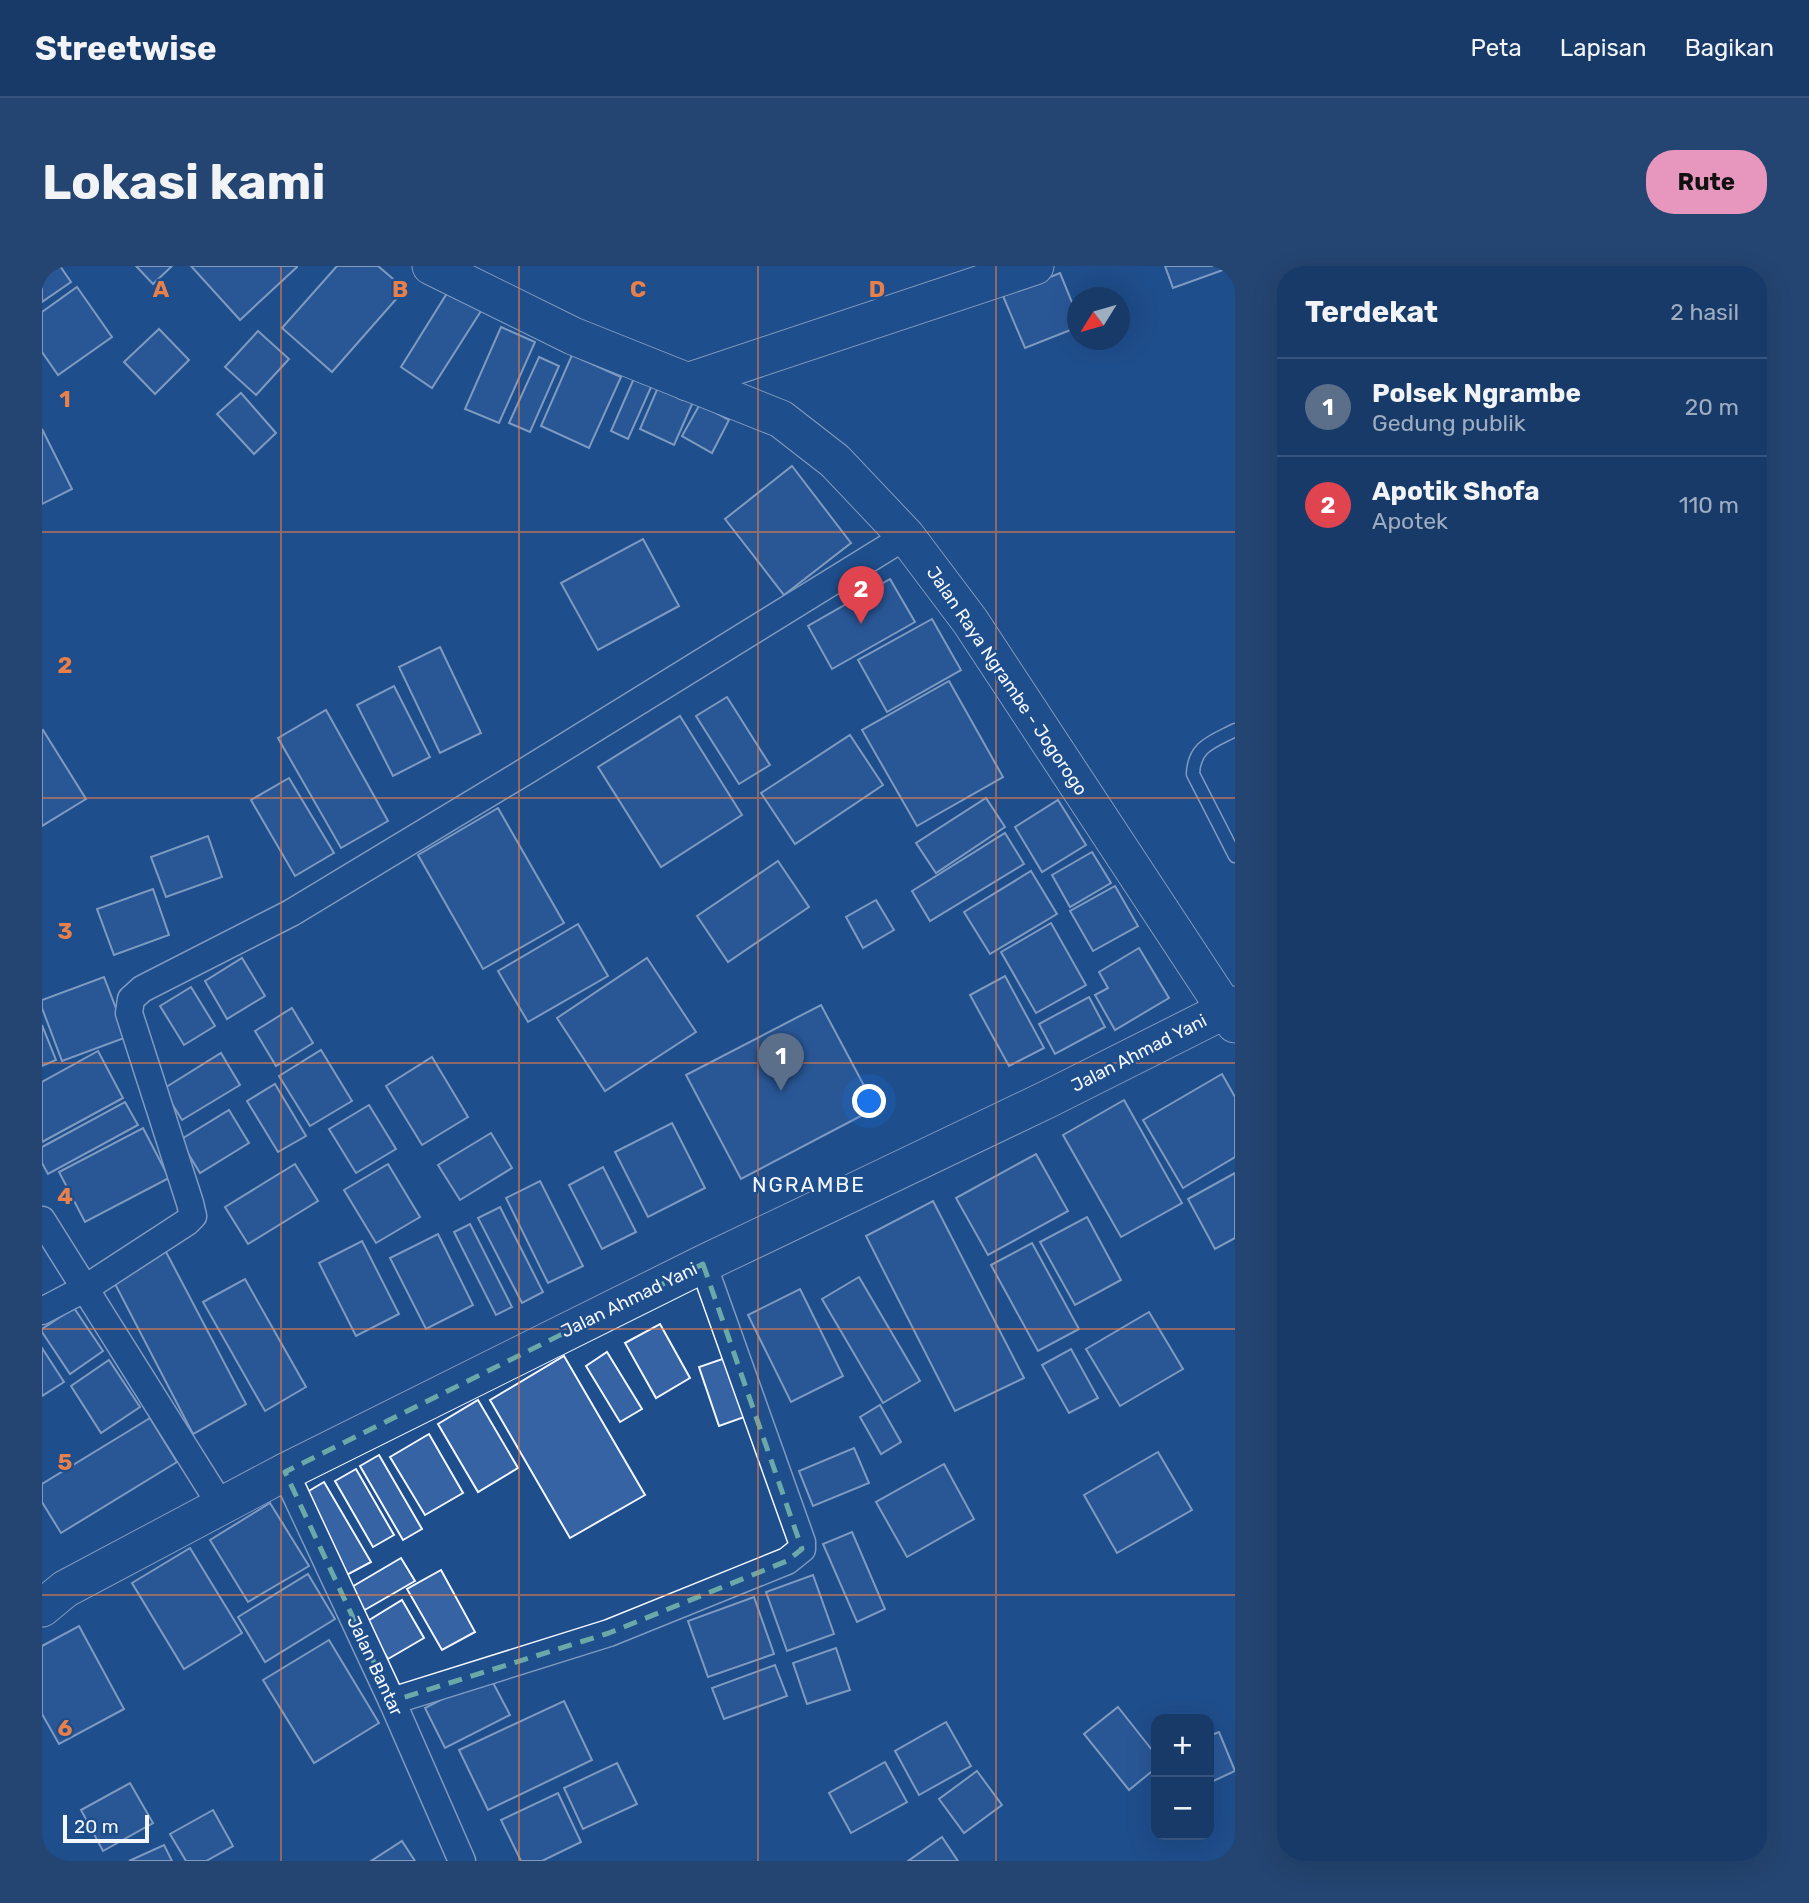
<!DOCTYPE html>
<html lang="id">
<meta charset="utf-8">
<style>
body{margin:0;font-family:Rubik,sans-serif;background:#244571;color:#f1f3f6}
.controls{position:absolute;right:21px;bottom:21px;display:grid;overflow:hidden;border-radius:14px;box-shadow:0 7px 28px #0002}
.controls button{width:63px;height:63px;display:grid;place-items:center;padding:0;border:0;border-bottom:2px solid #36547d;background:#173a69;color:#f1f3f6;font:35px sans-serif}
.compass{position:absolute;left:1025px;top:21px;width:63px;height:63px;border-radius:50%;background:#173a69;box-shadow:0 7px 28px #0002;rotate:233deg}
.scale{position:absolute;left:21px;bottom:18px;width:86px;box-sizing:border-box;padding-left:7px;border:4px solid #f2f6ff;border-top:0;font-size:19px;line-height:24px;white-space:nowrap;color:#f2f6ff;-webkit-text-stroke:5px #1f4e8c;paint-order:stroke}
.you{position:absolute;left:828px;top:836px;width:24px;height:24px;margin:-18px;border:5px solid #fff;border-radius:50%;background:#1a73e8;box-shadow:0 0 0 10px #1a73e833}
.badge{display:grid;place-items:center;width:46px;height:46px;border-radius:50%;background:#e797bd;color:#fff;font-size:23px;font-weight:700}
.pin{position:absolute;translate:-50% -58px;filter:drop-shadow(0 2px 4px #0008)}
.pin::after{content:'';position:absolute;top:37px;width:24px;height:21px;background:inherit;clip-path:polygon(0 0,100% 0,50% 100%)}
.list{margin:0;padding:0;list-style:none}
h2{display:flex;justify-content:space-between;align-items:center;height:91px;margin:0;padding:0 28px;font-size:30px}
h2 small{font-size:23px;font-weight:400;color:#9eadc0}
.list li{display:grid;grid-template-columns:46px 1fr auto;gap:21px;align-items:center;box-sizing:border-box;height:98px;padding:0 28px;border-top:2px solid #36547d}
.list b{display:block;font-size:26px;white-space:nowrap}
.list p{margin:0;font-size:23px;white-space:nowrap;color:#9eadc0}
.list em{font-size:23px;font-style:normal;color:#9eadc0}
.map{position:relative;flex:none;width:1193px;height:1595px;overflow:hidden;border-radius:28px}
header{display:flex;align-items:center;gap:42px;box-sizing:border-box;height:98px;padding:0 35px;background:#173a69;border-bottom:2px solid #36547d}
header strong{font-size:33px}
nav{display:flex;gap:38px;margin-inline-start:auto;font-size:24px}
.intro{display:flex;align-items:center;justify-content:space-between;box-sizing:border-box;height:168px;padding:0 42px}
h1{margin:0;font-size:49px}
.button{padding:18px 32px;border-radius:28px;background:#e797bd;color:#111;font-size:24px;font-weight:700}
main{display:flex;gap:42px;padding:0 42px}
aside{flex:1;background:#173a69;border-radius:28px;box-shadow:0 7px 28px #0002}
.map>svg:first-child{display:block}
.building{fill:#3563a3;stroke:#f2f6ff;stroke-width:2}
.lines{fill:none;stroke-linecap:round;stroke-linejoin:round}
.lane-casing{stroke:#f2f6ff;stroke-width:15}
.street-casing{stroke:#f2f6ff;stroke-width:29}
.secondary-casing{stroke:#f2f6ff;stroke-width:39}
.lane{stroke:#1f4e8c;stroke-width:12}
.street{stroke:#1f4e8c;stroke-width:26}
.secondary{stroke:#1f4e8c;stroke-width:37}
.marked{fill:none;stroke:#6aa9a8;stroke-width:5;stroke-dasharray:14 9;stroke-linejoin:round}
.grid{fill:none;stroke:#ea8049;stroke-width:2;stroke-opacity:0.55}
.labels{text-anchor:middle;stroke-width:5;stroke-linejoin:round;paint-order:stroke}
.street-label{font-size:18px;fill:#f2f6ff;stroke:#1f4e8c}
.quarter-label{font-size:21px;letter-spacing:2px;fill:#f2f6ff;stroke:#1f4e8c}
.grid-label{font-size:23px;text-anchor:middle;font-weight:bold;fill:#ea8049;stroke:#1f4e8c;stroke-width:5;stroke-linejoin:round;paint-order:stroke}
</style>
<header>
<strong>Streetwise</strong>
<nav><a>Peta</a><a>Lapisan</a><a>Bagikan</a></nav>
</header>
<div class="intro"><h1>Lokasi kami</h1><a class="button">Rute</a></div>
<main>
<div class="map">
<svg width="1193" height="1595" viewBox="0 0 1193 1595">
<rect width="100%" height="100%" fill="#1f4e8c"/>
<g class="building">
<polygon points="0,0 18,0 29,16 0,36"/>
<polygon points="94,0 130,0 111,18"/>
<polygon points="149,0 255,0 255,1 198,54"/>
<polygon points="295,0 336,0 363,23 290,106 240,62"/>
<polygon points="1123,0 1192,0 1131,22"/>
<polygon points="1018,7 1036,51 1036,61 983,82 961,30"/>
<polygon points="35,21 70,71 16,109 0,86 0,46"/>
<polygon points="407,24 439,45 390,122 359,101"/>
<polygon points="459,61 493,76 457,157 423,143"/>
<polygon points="117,63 147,94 113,128 82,96"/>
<polygon points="216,65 247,93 214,129 183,101"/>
<polygon points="530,89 579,111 547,182 499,160"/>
<polygon points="497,91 517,100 488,166 467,157"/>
<polygon points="593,110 610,119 586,173 569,165"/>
<polygon points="620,112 655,127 632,179 598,163"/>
<polygon points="199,127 234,167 212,188 175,148"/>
<polygon points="658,138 687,154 670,187 640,170"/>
<polygon points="0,163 30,223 0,238"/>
<polygon points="750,200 809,277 742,329 683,253"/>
<polygon points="601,273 637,340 556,384 519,317"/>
<polygon points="848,313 873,356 790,403 766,360"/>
<polygon points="890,353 919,404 845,446 816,394"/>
<polygon points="398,381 439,467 398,487 357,401"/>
<polygon points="907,415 961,511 875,560 820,464"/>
<polygon points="352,420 388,491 351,510 315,439"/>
<polygon points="685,431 728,499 697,518 654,450"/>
<polygon points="284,444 346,555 299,582 236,472"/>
<polygon points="638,450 700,549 619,601 556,501"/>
<polygon points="1,464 44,533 0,560 0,465"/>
<polygon points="808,469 841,519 753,578 719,527"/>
<polygon points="247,512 292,587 253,610 209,534"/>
<polygon points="944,532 963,561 894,607 874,577"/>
<polygon points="1016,534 1044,579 1000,606 973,561"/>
<polygon points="456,542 522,657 441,703 376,589"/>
<polygon points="963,567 982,598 888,655 870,625"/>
<polygon points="166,570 180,611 124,631 109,591"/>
<polygon points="1050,586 1069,617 1028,641 1010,609"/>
<polygon points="736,595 767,641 686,696 655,650"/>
<polygon points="989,605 1015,648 948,688 922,646"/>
<polygon points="1073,620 1096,660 1051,685 1028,645"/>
<polygon points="111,623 127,669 72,689 55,643"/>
<polygon points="834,634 852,664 821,682 804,651"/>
<polygon points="1009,657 1044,719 994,747 959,686"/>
<polygon points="536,658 566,710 486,756 456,705"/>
<polygon points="1097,682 1127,732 1073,764 1053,729 1066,722 1057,706"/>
<polygon points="200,692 223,730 185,753 163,715"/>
<polygon points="605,692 654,766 563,825 515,752"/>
<polygon points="963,710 1002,782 967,800 928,729"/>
<polygon points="62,711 85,771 20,795 0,742 0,734"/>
<polygon points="149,721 173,760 142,779 118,740"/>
<polygon points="1047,731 1063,761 1013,788 997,758"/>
<polygon points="779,739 834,842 699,913 644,809"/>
<polygon points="250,742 271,777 234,800 213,765"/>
<polygon points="0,759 14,794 0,800"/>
<polygon points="279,784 310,835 268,860 237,810"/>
<polygon points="56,785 81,832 0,876 0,816"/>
<polygon points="179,787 198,819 140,854 121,823"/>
<polygon points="390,791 426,851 380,879 344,820"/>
<polygon points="1180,808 1193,831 1193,891 1141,922 1101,854"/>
<polygon points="233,818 264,870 236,886 205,835"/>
<polygon points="1082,834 1140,937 1079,971 1021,869"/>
<polygon points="83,836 96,859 6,908 0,897 0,881"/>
<polygon points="327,839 354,883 314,907 287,863"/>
<polygon points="187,844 207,877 158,907 138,874"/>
<polygon points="630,857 663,922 606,951 573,886"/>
<polygon points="101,862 127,912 43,956 17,906"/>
<polygon points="449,867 470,902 418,934 396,899"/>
<polygon points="994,888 1026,945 946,989 914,932"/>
<polygon points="253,898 276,935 206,978 183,941"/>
<polygon points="346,898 378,951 334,977 302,924"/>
<polygon points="561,901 594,966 560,983 527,919"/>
<polygon points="1193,907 1193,972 1173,983 1146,933"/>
<polygon points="498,915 541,1000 506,1017 464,932"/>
<polygon points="891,935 982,1112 913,1145 824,970"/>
<polygon points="458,941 501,1026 480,1037 436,952"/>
<polygon points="1045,951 1079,1014 1033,1039 998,976"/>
<polygon points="428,958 470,1041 454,1049 412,966"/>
<polygon points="396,968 431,1039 384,1063 348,992"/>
<polygon points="320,975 357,1048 314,1070 277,997"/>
<polygon points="990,977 1037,1063 996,1085 949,999"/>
<polygon points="123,984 204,1138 151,1168 71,1014"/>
<polygon points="817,1011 878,1115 841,1137 780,1033"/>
<polygon points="203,1013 264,1121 223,1145 161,1036"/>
<polygon points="758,1023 801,1110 749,1136 706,1049"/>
<polygon points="32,1042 61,1085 28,1108 0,1066 0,1063"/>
<polygon points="1107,1046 1141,1103 1078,1140 1044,1083"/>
<polygon points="618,1058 648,1112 614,1132 583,1077"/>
<polygon points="0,1082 22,1116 0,1130"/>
<polygon points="1029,1083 1056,1132 1027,1147 1000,1099"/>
<polygon points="565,1086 600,1143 578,1156 544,1100"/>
<polygon points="522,1090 603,1229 528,1272 448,1134"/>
<polygon points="689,1090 708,1149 677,1160 657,1101"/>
<polygon points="67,1094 98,1141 59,1167 29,1120"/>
<polygon points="436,1134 476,1202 436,1226 396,1158"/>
<polygon points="838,1139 859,1176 839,1188 818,1151"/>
<polygon points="108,1152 135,1196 19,1267 0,1236 0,1218"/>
<polygon points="387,1168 421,1227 383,1249 348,1191"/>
<polygon points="812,1182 827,1217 771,1240 757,1205"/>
<polygon points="1116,1186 1150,1244 1075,1287 1042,1229"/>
<polygon points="337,1189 380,1263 361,1274 318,1200"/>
<polygon points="902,1198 932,1253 865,1291 834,1236"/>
<polygon points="314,1203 352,1269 331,1281 293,1215"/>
<polygon points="282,1216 329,1296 301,1311 255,1232"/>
<polygon points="228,1237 267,1300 206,1336 168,1274"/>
<polygon points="810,1266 843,1343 815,1356 781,1278"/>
<polygon points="148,1282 200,1367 142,1403 90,1317"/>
<polygon points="359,1292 373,1315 321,1345 308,1322"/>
<polygon points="399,1304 433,1366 400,1384 365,1323"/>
<polygon points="266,1308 293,1353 223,1396 196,1351"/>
<polygon points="771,1309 792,1368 745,1385 724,1326"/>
<polygon points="712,1331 732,1388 666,1411 646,1355"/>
<polygon points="360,1334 382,1372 346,1393 324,1356"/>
<polygon points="37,1360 82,1443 17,1478 0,1448 0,1380"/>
<polygon points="287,1374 337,1457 272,1497 221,1414"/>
<polygon points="794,1382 808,1424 765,1438 751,1397"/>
<polygon points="733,1399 745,1430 682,1453 670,1422"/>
<polygon points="447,1409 468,1449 403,1482 383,1442"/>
<polygon points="522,1435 550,1494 446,1544 417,1484"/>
<polygon points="1076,1441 1114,1489 1114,1502 1087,1524 1042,1468"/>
<polygon points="904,1456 929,1500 877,1529 853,1485"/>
<polygon points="1177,1466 1193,1505 1167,1517 1167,1470"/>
<polygon points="843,1496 865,1536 809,1567 787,1527"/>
<polygon points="575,1497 595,1538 541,1563 522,1522"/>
<polygon points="935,1505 960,1539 922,1567 897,1533"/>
<polygon points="88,1517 111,1557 61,1585 39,1544"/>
<polygon points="516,1527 539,1576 500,1595 479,1595 459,1554"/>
<polygon points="171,1544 191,1580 164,1595 144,1595 128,1568"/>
<polygon points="900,1571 916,1595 866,1595"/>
<polygon points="360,1575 373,1595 329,1595"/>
<polygon points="122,1579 130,1595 87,1595"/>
</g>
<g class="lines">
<defs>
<path id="lane" d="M 1193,464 C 1170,476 1152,480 1151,508 L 1193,590"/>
<g id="street">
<polyline points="0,954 180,1241"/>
<polyline points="0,1045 42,1023 145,956 151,950 148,937 87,747 89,733 100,723 249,647 484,505 864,270"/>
<polyline points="243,1206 350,1435 420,1595"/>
<polyline points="350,1435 567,1367 745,1295 760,1283 760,1276 661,998"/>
</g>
<g id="secondary">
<polyline points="389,0 531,70 739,153 793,195 864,270 928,355 1193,758"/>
<polyline points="645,116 993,0"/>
<polyline points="0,1342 23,1323 243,1206 661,998 1006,833 1193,739"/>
</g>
</defs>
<use href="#lane" class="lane-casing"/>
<use href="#street" class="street-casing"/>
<use href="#secondary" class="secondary-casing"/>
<use href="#lane" class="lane"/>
<use href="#street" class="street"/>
<use href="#secondary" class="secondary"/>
</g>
<path d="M0 0H1193V1595H0ZM 661,998 L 760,1283 L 745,1295 L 567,1367 L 350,1435 L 243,1206 Z" fill="#1f4e8c" fill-opacity=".55" fill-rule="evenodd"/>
<path class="marked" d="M 661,998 L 760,1283 L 745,1295 L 567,1367 L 350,1435 L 243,1206 Z"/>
<path class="grid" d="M 239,0 L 239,1595M 477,0 L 477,1595M 716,0 L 716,1595M 954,0 L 954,1595M 0,266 L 1193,266M 0,532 L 1193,532M 0,797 L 1193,797M 0,1063 L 1193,1063M 0,1329 L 1193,1329"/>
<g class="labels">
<g class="street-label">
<text transform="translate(965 415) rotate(56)" y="6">Jalan Raya Ngrambe - Jogorogo</text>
<text transform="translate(1097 787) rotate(-27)" y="6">Jalan Ahmad Yani</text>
<text transform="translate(587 1034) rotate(-26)" y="6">Jalan Ahmad Yani</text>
<text transform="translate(333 1400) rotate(65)" y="6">Jalan Bantar</text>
</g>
<g class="quarter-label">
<text x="767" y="926">NGRAMBE</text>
</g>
</g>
<g class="grid-label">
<text x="119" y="31">A</text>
<text x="358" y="31">B</text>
<text x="596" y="31">C</text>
<text x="835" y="31">D</text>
<text x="23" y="141">1</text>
<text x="23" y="407">2</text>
<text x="23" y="673">3</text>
<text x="23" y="938">4</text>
<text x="23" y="1204">5</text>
<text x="23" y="1470">6</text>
</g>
</svg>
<div class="controls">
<button>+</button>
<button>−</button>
</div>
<svg class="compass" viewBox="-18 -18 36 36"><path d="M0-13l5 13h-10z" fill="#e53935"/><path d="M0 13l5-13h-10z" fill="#9eadc0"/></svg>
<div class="scale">20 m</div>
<div class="you"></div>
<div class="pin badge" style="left:739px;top:825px;background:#5c6f8a">1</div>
<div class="pin badge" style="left:819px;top:358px;background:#e0444e">2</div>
</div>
<aside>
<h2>Terdekat<small>2 hasil</small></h2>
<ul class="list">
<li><span class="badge" style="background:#5c6f8a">1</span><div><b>Polsek Ngrambe</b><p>Gedung publik</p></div><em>20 m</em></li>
<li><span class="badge" style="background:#e0444e">2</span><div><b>Apotik Shofa</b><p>Apotek</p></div><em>110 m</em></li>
</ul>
</aside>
</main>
